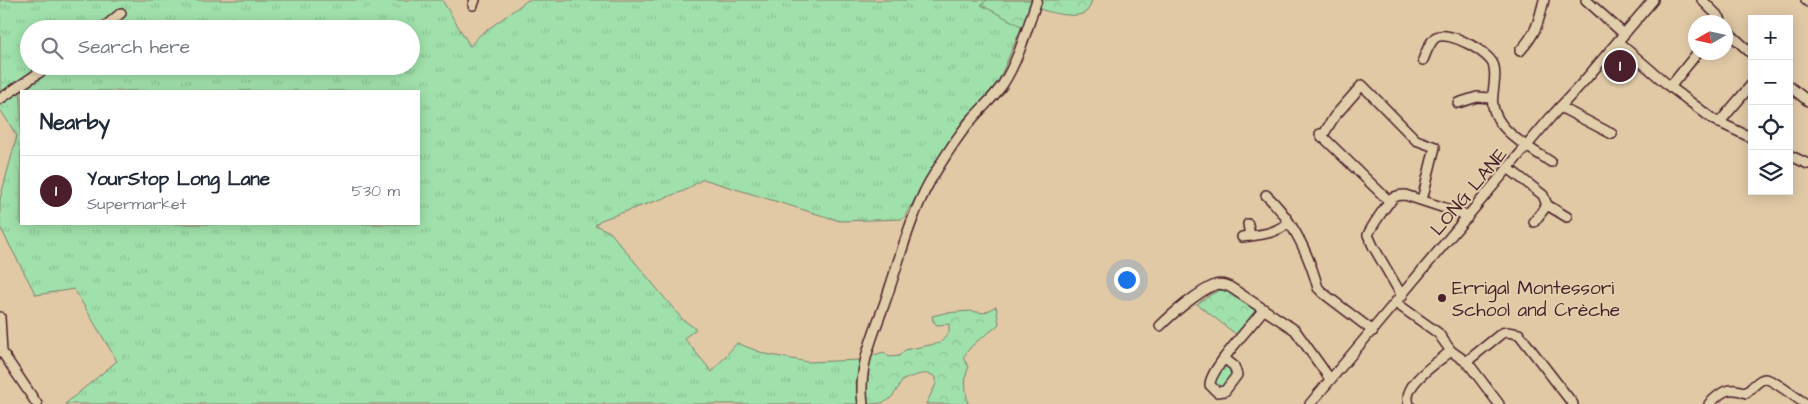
<!DOCTYPE html>
<meta charset="utf-8">
<style>
body{margin:0;font-family:"Architects Daughter",sans-serif;background:#f2f2f3;color:#1f2937}
.controls{position:absolute;right:15px;top:15px;display:grid;overflow:hidden;border-radius:0px;box-shadow:0 2px 12px #0003}
.controls button{width:45px;height:45px;display:grid;place-items:center;padding:0;border:0;border-bottom:1px solid #e0e1e3;background:#fff;color:#1f2937;font:25px sans-serif}
.compass{position:absolute;left:1688px;top:15px;width:45px;height:45px;border-radius:50%;background:#fff;box-shadow:0 2px 12px #0003;rotate:261deg}
.you{position:absolute;left:1126px;top:279px;width:18px;height:18px;margin:-12px;border:4px solid #fff;border-radius:50%;background:#1a73e8;box-shadow:0 0 0 8px #1a73e833}
.badge{display:grid;place-items:center;width:32px;height:32px;border-radius:50%;background:#4a1f2b;color:#fff;font-size:16px;font-weight:700}
.pin{position:absolute;translate:-50% -50%;border:2px solid #fff;box-shadow:0 1px 5px #0006}
.list{margin:0;padding:0;list-style:none}
h2{display:flex;justify-content:space-between;align-items:center;height:65px;margin:0;padding:0 20px;font-size:21px}
h2 small{font-size:16px;font-weight:400;color:#747a83}
.list li{display:grid;grid-template-columns:32px 1fr auto;gap:15px;align-items:center;box-sizing:border-box;height:70px;padding:0 20px;border-top:1px solid #e0e1e3}
.list b{display:block;font-size:19px;white-space:nowrap}
.list p{margin:0;font-size:16px;white-space:nowrap;color:#747a83}
.list em{font-size:16px;font-style:normal;color:#747a83}
.icon{flex:none;width:28px;height:28px;fill:none;stroke:currentColor;stroke-width:2;stroke-linecap:round;stroke-linejoin:round}
.map{position:relative;flex:none;width:1808px;height:404px;overflow:hidden}
.search{position:absolute;background:#fff;box-shadow:0 2px 12px #0003;left:20px;top:20px;width:400px;height:55px;display:flex;align-items:center;gap:12px;box-sizing:border-box;padding:0 18px;border-radius:28px;color:#747a83;font-size:19px}
.panel{position:absolute;background:#fff;box-shadow:0 2px 12px #0003;left:20px;top:90px;width:400px;height:135px;border-radius:0px}
.map>svg:first-child{display:block}
.grass{fill:url(#grass-tufts);stroke:#75806b;fill-rule:evenodd}
.forest{fill:url(#forest-crowns);stroke:#75806b}
.lines{fill:none;stroke-linecap:round;stroke-linejoin:round}
.minor-casing{stroke:#4a1f2b;stroke-width:12}
.minor{stroke:#e1cfac;stroke-width:9}
.poi-dot{fill:#4a1f2b;stroke:#e1cfac;stroke-width:2}
.labels{text-anchor:middle;stroke-width:4;stroke-linejoin:round;paint-order:stroke}
.street-label{font-size:19px;fill:#4a1f2b;stroke:#e1cfac}
.poi-label{font-size:19px;fill:#4a1f2b;stroke:#e1cfac;text-anchor:start}
</style>
<div class="map">
<svg width="1808" height="404" viewBox="0 0 1808 404">
<defs>
<pattern id="grass-tufts" width="24" height="20" patternUnits="userSpaceOnUse" patternTransform="scale(1.25)"><rect width="24" height="20" fill="#a0e1ab"/><path d="M3 7l-1-3M5 7V3M7 7l1-3M15 17l-1-3M17 17v-4M19 17l1-3" fill="none" stroke="#8bc193"/></pattern>
<pattern id="forest-crowns" width="20" height="18" patternUnits="userSpaceOnUse" patternTransform="scale(1.25)"><rect width="20" height="18" fill="#a0e1ab"/><path d="M2 6a3 3 0 1 1 6 0M12 15a3 3 0 1 1 6 0" fill="none" stroke="#8bc193"/></pattern>
</defs>
<rect width="100%" height="100%" fill="#e1c9a6"/>
<filter id="ink" filterUnits="userSpaceOnUse"><feTurbulence type="fractalNoise" baseFrequency=".02" numOctaves="2"/><feDisplacementMap in="SourceGraphic" scale="10" xChannelSelector="R" yChannelSelector="G"/><feConvolveMatrix kernelMatrix="1 2 1 2 8 2 1 2 1" color-interpolation-filters="sRGB"/></filter>
<g filter="url(#ink)">
<g class="grass">
<path d="M 0,0 L 442,0 L 470,46 L 480,35 L 528,0 L 1033,0 L 996,87 L 964,119 L 903,219 L 840,221 L 703,179 L 684,191 L 601,220 L 595,225 L 610,232 L 682,319 L 696,329 L 684,338 L 712,372 L 737,343 L 765,354 L 808,362 L 861,360 L 856,383 L 860,404 L 65,404 L 117,361 L 74,289 L 36,295 L 0,227 L 0,199 L 17,136 L 0,109 ZM 29,29 L 411,29 L 411,66 L 29,66 ZM 21,91 L 419,91 L 419,224 L 21,224 Z"/>
<path d="M 1227,366 L 1234,372 L 1226,387 L 1220,389 L 1214,385 C 1216,377 1219,369 1227,366 Z"/>
</g>
<g class="forest">
<path d="M 987,0 L 1092,0 C 1091,3 1089,9 1087,11 C 1077,21 1043,11 1032,6 L 1023,27 L 981,5 Z"/>
<path d="M 1220,290 C 1233,290 1245,303 1255,310 L 1254,316 L 1237,335 L 1197,304 L 1212,294 Z"/>
<path d="M 996,306 L 999,324 C 986,337 974,339 963,358 L 969,367 C 963,377 966,392 968,404 L 926,404 L 936,384 L 936,377 C 925,370 914,376 903,380 C 891,399 891,404 867,404 L 866,372 L 871,356 L 884,352 L 889,357 L 899,356 L 905,350 L 940,343 L 949,333 L 949,324 L 937,325 L 933,321 L 932,316 L 945,313 L 970,311 L 984,313 Z"/>
</g>
<g class="lines">
<defs>
<g id="minor">
<polyline points="1586,0 1624,34"/>
<polyline points="1702,0 1720,18 1721,22"/>
<polyline points="1806,0 1808,2"/>
<polyline points="473,5 475,0"/>
<polyline points="102,29 121,13"/>
<polyline points="1726,30 1752,54"/>
<polyline points="1618,42 1668,85 1714,120 1752,138"/>
<path d="M 1520,51 C 1537,32 1538,23 1544,0"/>
<path d="M 1423,60 C 1426,53 1429,42 1436,37 C 1449,30 1492,53 1494,67 C 1498,86 1486,99 1498,119 C 1507,136 1536,152 1551,162"/>
<polyline points="1789,86 1808,101"/>
<polyline points="1670,87 1698,52"/>
<polyline points="0,99 49,66"/>
<polyline points="1458,103 1477,97 1491,98"/>
<polyline points="1560,107 1612,134"/>
<polyline points="1719,123 1752,84"/>
<polyline points="1320,134 1390,202"/>
<polyline points="1322,137 1334,117 1362,85 1416,140 1435,147 1422,200"/>
<polyline points="1789,155 1808,164"/>
<polyline points="1508,168 1543,195 1547,205 1567,217"/>
<path d="M 1266,195 C 1293,220 1308,252 1318,288 L 1323,293 L 1373,331"/>
<polyline points="1534,222 1547,205"/>
<polyline points="1248,224 1250,236"/>
<path d="M 1242,237 C 1259,235 1276,234 1289,222"/>
<path d="M 1402,296 L 1373,246 L 1368,235 C 1370,229 1388,202 1393,198 C 1397,195 1401,195 1405,195 L 1463,214 L 1467,218"/>
<polyline points="1396,303 1438,333 1451,351 1468,363 1499,404"/>
<polyline points="0,317 2,352 37,404"/>
<path d="M 1160,326 C 1172,314 1199,291 1215,285 C 1220,283 1225,285 1230,287 L 1295,330 L 1330,379"/>
<path d="M 1225,359 L 1234,366 L 1237,375 L 1225,391 L 1217,392 L 1210,385 C 1209,370 1253,324 1264,309"/>
<polyline points="1466,362 1502,333 1507,332 1519,334 1573,404"/>
<path d="M 863,404 C 858,368 872,338 884,305 C 899,263 908,221 930,181 C 943,160 956,137 973,118 C 983,107 994,97 1003,84 C 1019,59 1027,28 1037,0"/>
<polyline points="1310,404 1550,118 1585,80 1653,0"/>
<path d="M 1409,404 C 1401,385 1438,362 1451,351"/>
<path d="M 1709,404 C 1721,392 1729,385 1746,393 C 1751,389 1759,379 1765,379 C 1771,378 1799,400 1806,404"/>
</g>
</defs>
<use href="#minor" class="minor-casing"/>
<use href="#minor" class="minor"/>
</g>
</g>
<circle class="poi-dot" cx="1442" cy="298" r="5"/>
<g class="labels">
<g class="street-label">
<text transform="translate(1468 191) rotate(-50)" y="7">LONG LANE</text>
</g>
<g class="poi-label">
<text x="1452" y="294">Errigal Montessori<tspan x="1452" dy="22">School and Crèche</tspan></text>
</g>
</g>
</svg>
<div class="controls">
<button>+</button>
<button>−</button>
<button><svg class="icon" aria-label="locate" viewBox="0 0 24 24"><circle cx="12" cy="12" r="6"/><path d="M12 2v4M12 18v4M2 12h4M18 12h4"/></svg></button>
<button><svg class="icon" aria-label="layers" viewBox="0 0 24 24"><path d="M12 4l9 5-9 5-9-5zM3 14l9 5 9-5"/></svg></button>
</div>
<svg class="compass" viewBox="-18 -18 36 36"><path d="M0-13l5 13h-10z" fill="#e53935"/><path d="M0 13l5-13h-10z" fill="#747a83"/></svg>
<div class="you"></div>
<div class="pin badge" style="left:1620px;top:66px">1</div>
<div class="search"><svg class="icon" aria-label="search" viewBox="0 0 24 24"><circle cx="10" cy="10" r="6"/><path d="M15 15l6 6"/></svg>Search here</div>
<section class="panel">
<h2>Nearby<small></small></h2>
<ul class="list">
<li><span class="badge">1</span><div><b>YourStop Long Lane</b><p>Supermarket</p></div><em>530 m</em></li>
</ul>
</section>
</div>
